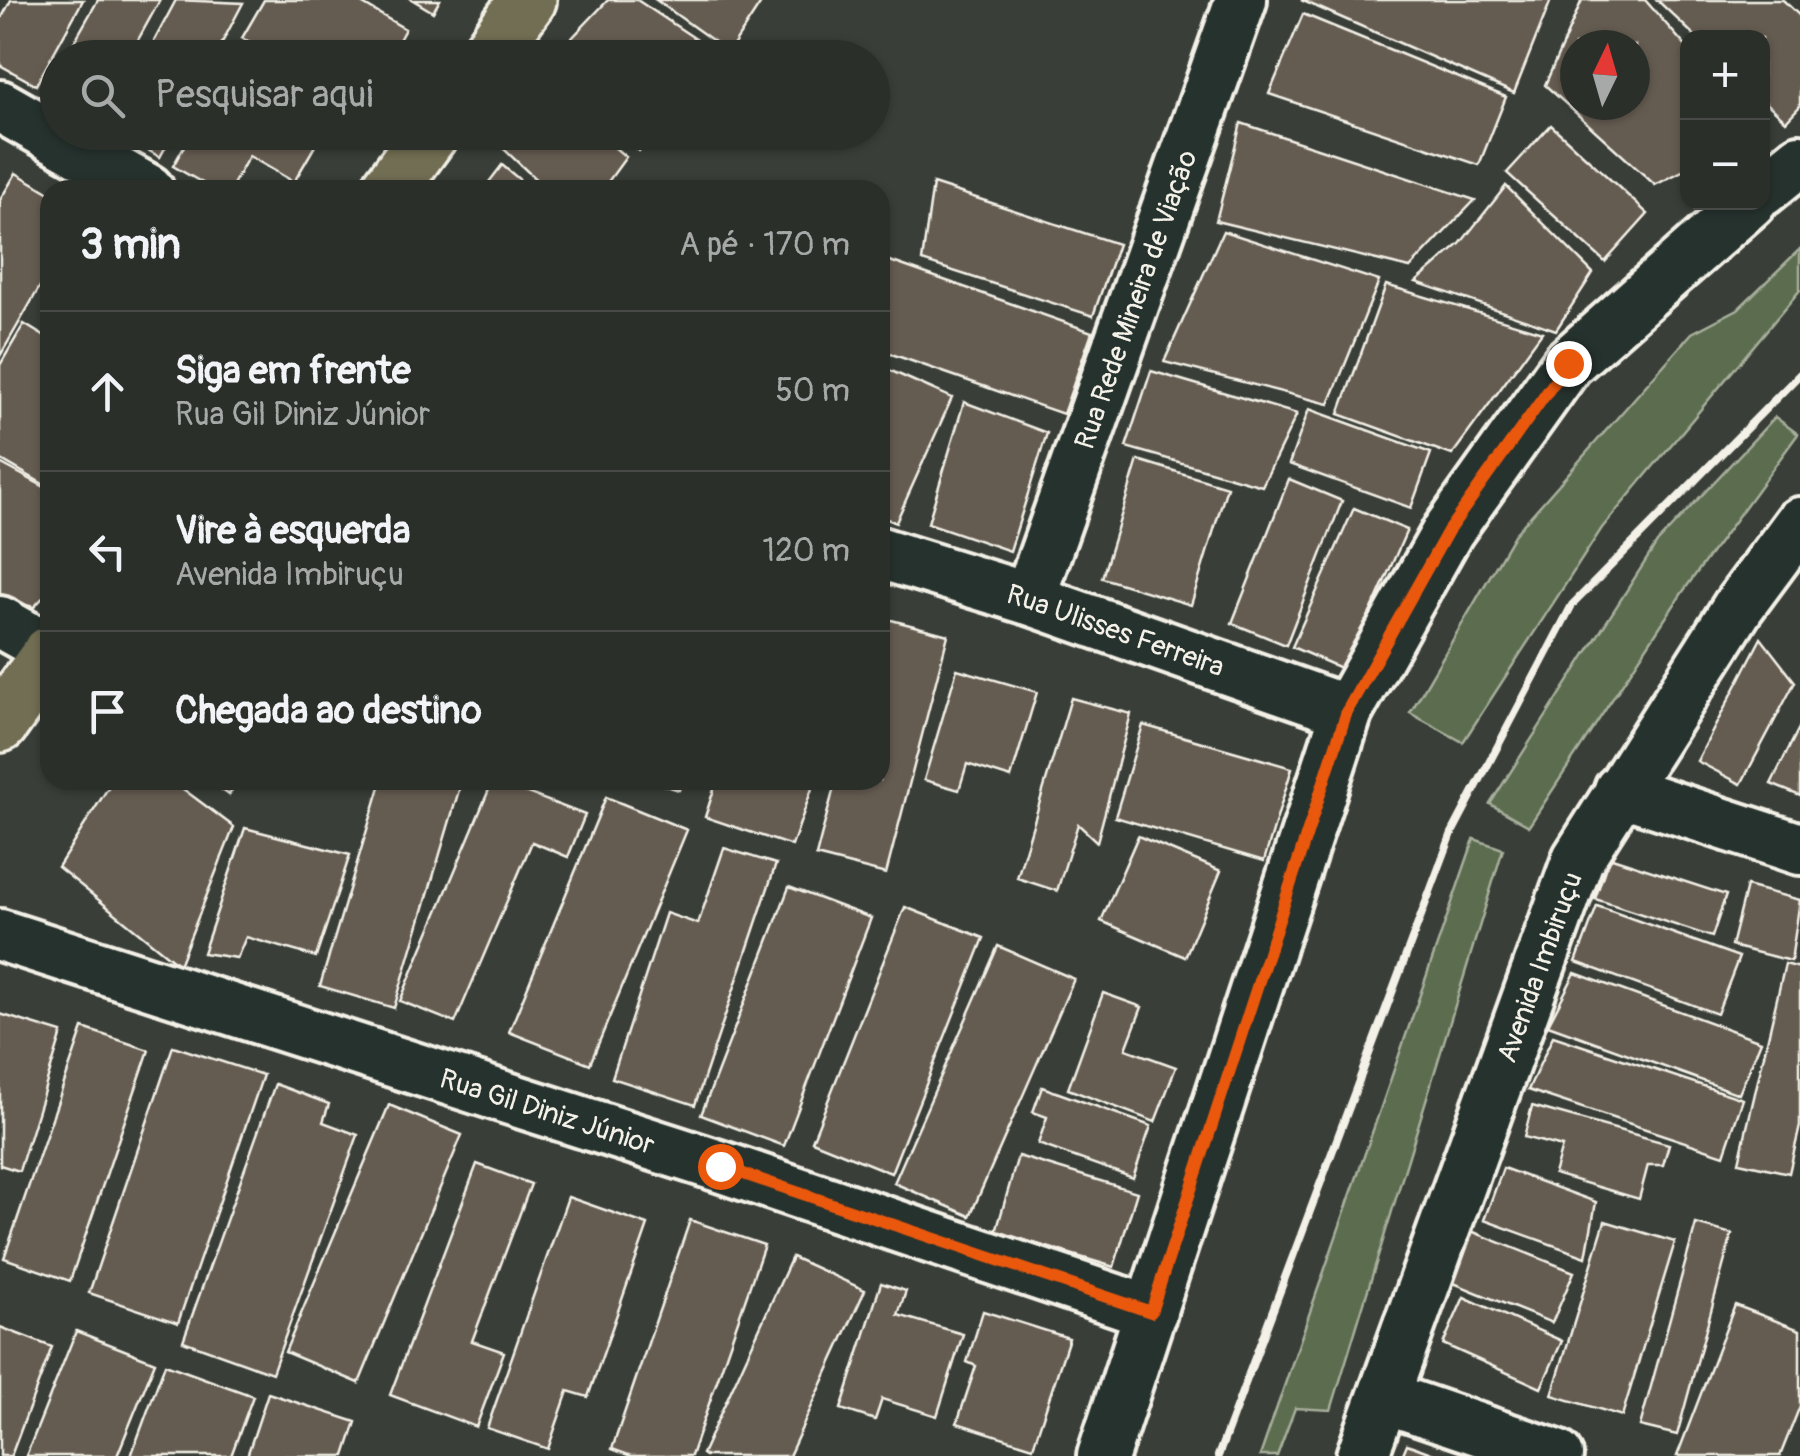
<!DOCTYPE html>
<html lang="pt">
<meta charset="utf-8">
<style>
body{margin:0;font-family:Pangolin,sans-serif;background:#333732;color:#f1f3f6}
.controls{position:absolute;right:30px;top:30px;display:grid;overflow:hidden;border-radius:20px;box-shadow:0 2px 8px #0004}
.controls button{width:90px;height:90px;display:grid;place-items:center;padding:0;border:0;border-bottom:2px solid #474a47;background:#2b2f2a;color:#f1f3f6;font:50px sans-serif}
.compass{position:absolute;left:1560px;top:30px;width:90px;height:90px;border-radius:50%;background:#2b2f2a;box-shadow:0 2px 8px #0004;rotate:5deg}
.stop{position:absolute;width:30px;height:30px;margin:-22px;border:8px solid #ea580c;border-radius:50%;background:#fff}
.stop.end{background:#ea580c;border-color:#fff;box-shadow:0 2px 10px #0008}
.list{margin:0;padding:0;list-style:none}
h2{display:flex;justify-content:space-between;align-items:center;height:130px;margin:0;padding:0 40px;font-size:42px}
h2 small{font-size:32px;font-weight:400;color:#a6a9a8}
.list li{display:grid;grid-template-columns:65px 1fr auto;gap:30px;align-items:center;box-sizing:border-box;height:160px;padding:0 40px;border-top:2px solid #474a47}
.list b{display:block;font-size:38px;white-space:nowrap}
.list p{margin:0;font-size:32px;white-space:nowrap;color:#a6a9a8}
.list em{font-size:32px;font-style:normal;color:#a6a9a8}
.icon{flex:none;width:55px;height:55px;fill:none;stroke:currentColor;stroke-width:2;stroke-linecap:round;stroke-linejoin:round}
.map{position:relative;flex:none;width:1800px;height:1456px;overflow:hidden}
.search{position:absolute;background:#2b2f2a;box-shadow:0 2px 8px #0004;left:40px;top:40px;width:850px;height:110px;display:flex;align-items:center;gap:25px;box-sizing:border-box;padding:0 35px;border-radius:55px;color:#a6a9a8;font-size:38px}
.panel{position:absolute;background:#2b2f2a;box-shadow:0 2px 8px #0004;left:40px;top:180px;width:850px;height:610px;border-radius:30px}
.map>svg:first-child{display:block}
.green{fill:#5c6d50;stroke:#a8af9c;stroke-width:2.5}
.building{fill:#655b51;stroke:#f4f1e8;stroke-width:2.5;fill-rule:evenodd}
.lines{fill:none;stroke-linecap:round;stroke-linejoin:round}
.minor-casing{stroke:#f4f1e8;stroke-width:58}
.primary-casing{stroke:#f4f1e8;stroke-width:62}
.minor{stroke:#26332d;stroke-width:50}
.primary{stroke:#726e52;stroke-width:55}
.rail{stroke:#f4f1e8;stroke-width:8}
.route{stroke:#ea580c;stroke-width:12}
.labels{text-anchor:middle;stroke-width:8;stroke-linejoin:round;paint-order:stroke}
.street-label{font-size:28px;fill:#f4f1e8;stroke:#26332d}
</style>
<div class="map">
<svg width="1800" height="1456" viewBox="0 0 1800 1456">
<rect width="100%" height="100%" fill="#393f38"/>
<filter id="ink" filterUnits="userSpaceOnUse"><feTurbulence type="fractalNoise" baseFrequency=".01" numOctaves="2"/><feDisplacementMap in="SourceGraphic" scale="20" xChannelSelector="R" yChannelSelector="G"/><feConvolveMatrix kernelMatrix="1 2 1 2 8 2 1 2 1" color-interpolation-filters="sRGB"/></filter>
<g filter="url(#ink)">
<g class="green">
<polygon points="1800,249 1800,290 1602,528 1463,742 1410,713 1514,535 1692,333 1738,309"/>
<polygon points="1775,417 1798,434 1682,593 1529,826 1490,804 1657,543"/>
<polygon points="1474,839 1503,849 1331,1410 1295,1408 1277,1456 1260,1456"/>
</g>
<g class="building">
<polygon points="11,0 83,0 36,85 0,65 0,21"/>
<polygon points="98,0 160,0 128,58 65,58"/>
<polygon points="176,0 243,3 214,58 145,58"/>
<polygon points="264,0 356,0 405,29 389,58 275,58 242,38"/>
<polygon points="413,0 440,0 433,12"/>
<polygon points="608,0 637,0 720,55 553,58"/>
<polygon points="656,0 763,0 729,52"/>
<polygon points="1301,0 1551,0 1514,93"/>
<path d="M 1582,0 L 1645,0 L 1688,49 L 1688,168 L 1655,185 L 1545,85 ZM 1575,45 L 1635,45 L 1635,105 L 1575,105 Z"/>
<polygon points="1657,0 1783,0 1800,16 1800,106 1786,121 1762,99 1762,38 1697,38"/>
<polygon points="1303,14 1506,97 1479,165 1269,94"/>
<polygon points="245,43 270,58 237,58"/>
<polygon points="58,72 58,101 45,94"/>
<polygon points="1241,123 1475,200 1410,268 1216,221"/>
<polygon points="1551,125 1648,214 1605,262 1507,173"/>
<polygon points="116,132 174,132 160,157"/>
<polygon points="192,132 323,132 294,182 249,156 230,190 215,190 173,166"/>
<polygon points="596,132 626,157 602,190 547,190 488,134"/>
<polygon points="617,132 654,132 639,151"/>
<polygon points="502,165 532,190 483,190"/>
<polygon points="16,173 50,193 50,269 0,356 0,200"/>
<polygon points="933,184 1118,244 1093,316 922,261"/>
<polygon points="1506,186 1593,273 1556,330 1416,282 1460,244"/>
<polygon points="1223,231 1379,281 1329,404 1164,362"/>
<polygon points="887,260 1092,332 1063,414 880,350 880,280"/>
<polygon points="1386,285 1542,332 1452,455 1339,414"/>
<polygon points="24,324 50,340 50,488 0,459 0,365"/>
<polygon points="880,366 952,398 896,522 880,517"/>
<polygon points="1151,371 1297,414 1262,486 1126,447"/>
<polygon points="964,402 1047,433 1010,551 928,523"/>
<polygon points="1309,409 1431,453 1411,508 1289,464"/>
<polygon points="1138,460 1227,487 1191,605 1102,578"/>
<polygon points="0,463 50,490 50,590 34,607 0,599"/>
<polygon points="1289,479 1342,501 1286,645 1232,623"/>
<polygon points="1354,508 1407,530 1345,670 1292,647"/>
<polygon points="880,617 948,635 886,874 816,856 836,780 880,780"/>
<polygon points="1761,638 1795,682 1741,784 1697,761"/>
<polygon points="957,669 1037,692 1011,778 967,764 959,790 924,780"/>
<polygon points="1071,698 1131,714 1097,842 1078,824 1057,891 1017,878"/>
<polygon points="1143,725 1292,768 1264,861 1115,817"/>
<polygon points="1800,726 1800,796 1771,784"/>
<polygon points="113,780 171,780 234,827 179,965 58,867"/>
<polygon points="208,780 238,780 229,795"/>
<polygon points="382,780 462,780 394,1008 320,986"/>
<polygon points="493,780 585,815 568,857 532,842 455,1023 400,1001"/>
<polygon points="647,780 682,780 679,790"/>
<polygon points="717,780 815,780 792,846 705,817"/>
<polygon points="606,797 687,830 590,1064 509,1032"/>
<polygon points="245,828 350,855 316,957 246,937 237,958 203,953"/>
<polygon points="1138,836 1221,871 1185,957 1101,921"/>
<polygon points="724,848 776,864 695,1105 612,1078 666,913 698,924"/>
<polygon points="1609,857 1726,895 1712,937 1595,899"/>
<polygon points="1746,886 1800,900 1791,961 1731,946"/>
<polygon points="789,887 871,918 784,1146 701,1115"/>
<polygon points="1597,906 1739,957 1717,1014 1576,962"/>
<polygon points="905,907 984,938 891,1173 812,1141"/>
<polygon points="998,946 1074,979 970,1216 894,1183"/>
<polygon points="1785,964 1800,968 1800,1126 1789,1173 1739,1162"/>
<polygon points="1575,973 1761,1041 1739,1094 1548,1025"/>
<polygon points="1103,993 1142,1007 1126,1049 1176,1067 1155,1122 1068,1089"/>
<polygon points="0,1014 62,1033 19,1171 0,1165"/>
<polygon points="83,1028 149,1050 70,1281 4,1258"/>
<polygon points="1553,1036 1743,1099 1724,1155 1528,1090"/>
<polygon points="173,1046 263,1075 178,1323 89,1293"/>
<polygon points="275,1084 329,1104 323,1122 358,1135 272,1373 183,1341"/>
<polygon points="1042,1087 1151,1126 1133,1178 1038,1144 1047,1117 1033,1112"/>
<polygon points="389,1105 462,1135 359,1383 285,1352"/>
<polygon points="1532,1106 1669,1144 1663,1165 1648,1165 1639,1199 1554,1174 1562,1147 1524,1137"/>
<polygon points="1018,1156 1137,1192 1114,1267 996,1232"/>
<polygon points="477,1164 531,1184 472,1341 504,1352 476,1427 390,1395"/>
<polygon points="1503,1168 1596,1202 1586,1257 1484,1220"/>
<polygon points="568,1197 648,1225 588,1397 568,1391 548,1449 487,1428"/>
<polygon points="690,1220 764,1245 691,1456 631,1456 612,1449"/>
<polygon points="1605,1221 1675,1242 1622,1416 1552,1395"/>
<polygon points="1696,1224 1732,1234 1677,1435 1640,1426"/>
<polygon points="1471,1231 1574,1272 1552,1323 1451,1282"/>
<polygon points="792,1257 865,1290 789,1456 705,1456 702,1454"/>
<polygon points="881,1283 906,1291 898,1315 963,1334 937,1416 882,1399 875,1420 841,1409"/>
<polygon points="1464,1297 1562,1341 1541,1388 1443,1344"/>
<polygon points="1735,1305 1800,1330 1800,1406 1780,1456 1677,1456"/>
<polygon points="983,1311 1069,1338 1033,1447 957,1423 976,1366 967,1362"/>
<polygon points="0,1327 52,1347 11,1456 0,1456"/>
<polygon points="76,1331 155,1362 117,1456 26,1456"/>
<polygon points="165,1364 253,1396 231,1456 131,1456"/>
<polygon points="268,1393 356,1422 345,1456 247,1456"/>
<polygon points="1407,1444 1439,1456 1402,1456"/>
</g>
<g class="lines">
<defs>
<g id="minor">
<polyline points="0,106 148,190"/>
<polyline points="1762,191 1800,160"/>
<path id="s1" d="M 880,553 L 1029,599 L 1347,711"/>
<path id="s2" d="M 1029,599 L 1241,0"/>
<polyline points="0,622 50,650"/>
<polyline points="1620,790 1800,849"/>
<path id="s3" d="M 0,935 L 719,1166 L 1151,1312"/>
<polyline points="1384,1397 1557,1456"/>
<polyline points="1103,1456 1347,711 1448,531 1568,363 1750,202"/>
<path id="s4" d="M 1362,1456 L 1578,859 L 1738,607 L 1800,523"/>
</g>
<g id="primary">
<polyline points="486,58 528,0"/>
<polyline points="389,190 431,132"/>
<polyline points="0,724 50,654"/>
</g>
</defs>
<use href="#minor" class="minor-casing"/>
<use href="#primary" class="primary-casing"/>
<use href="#minor" class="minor"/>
<use href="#primary" class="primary"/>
<polyline class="rail" points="1218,1456 1452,833 1572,605 1800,374"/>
</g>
</g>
<g class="lines" filter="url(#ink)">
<polyline class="route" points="720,1166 1151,1312 1347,711 1448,531 1568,363"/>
</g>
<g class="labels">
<g class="street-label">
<text dy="10" stroke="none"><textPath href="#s2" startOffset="318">Rua Rede Mineira de Viação</textPath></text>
<text dy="10" stroke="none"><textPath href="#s1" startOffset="248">Rua Ulisses Ferreira</textPath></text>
<text dy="10" stroke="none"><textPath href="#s4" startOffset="520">Avenida Imbiruçu</textPath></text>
<text dy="10" stroke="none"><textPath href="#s3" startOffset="575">Rua Gil Diniz Júnior</textPath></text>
</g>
</g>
</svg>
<div class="controls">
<button>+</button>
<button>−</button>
</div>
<svg class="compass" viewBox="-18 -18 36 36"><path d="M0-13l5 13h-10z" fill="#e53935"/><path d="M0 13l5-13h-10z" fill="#a6a9a8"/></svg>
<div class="stop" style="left:720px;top:1166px"></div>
<div class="stop end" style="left:1568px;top:363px"></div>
<div class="search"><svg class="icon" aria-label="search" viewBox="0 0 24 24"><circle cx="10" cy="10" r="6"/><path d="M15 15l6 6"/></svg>Pesquisar aqui</div>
<section class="panel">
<h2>3 min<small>A pé · 170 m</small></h2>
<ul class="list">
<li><svg class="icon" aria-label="ahead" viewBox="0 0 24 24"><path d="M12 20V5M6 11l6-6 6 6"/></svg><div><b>Siga em frente</b><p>Rua Gil Diniz Júnior</p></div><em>50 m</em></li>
<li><svg class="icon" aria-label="left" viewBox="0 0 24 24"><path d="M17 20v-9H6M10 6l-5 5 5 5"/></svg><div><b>Vire à esquerda</b><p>Avenida Imbiruçu</p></div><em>120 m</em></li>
<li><svg class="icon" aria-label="arrive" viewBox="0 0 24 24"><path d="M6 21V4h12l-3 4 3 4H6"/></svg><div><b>Chegada ao destino</b></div></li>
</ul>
</section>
</div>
